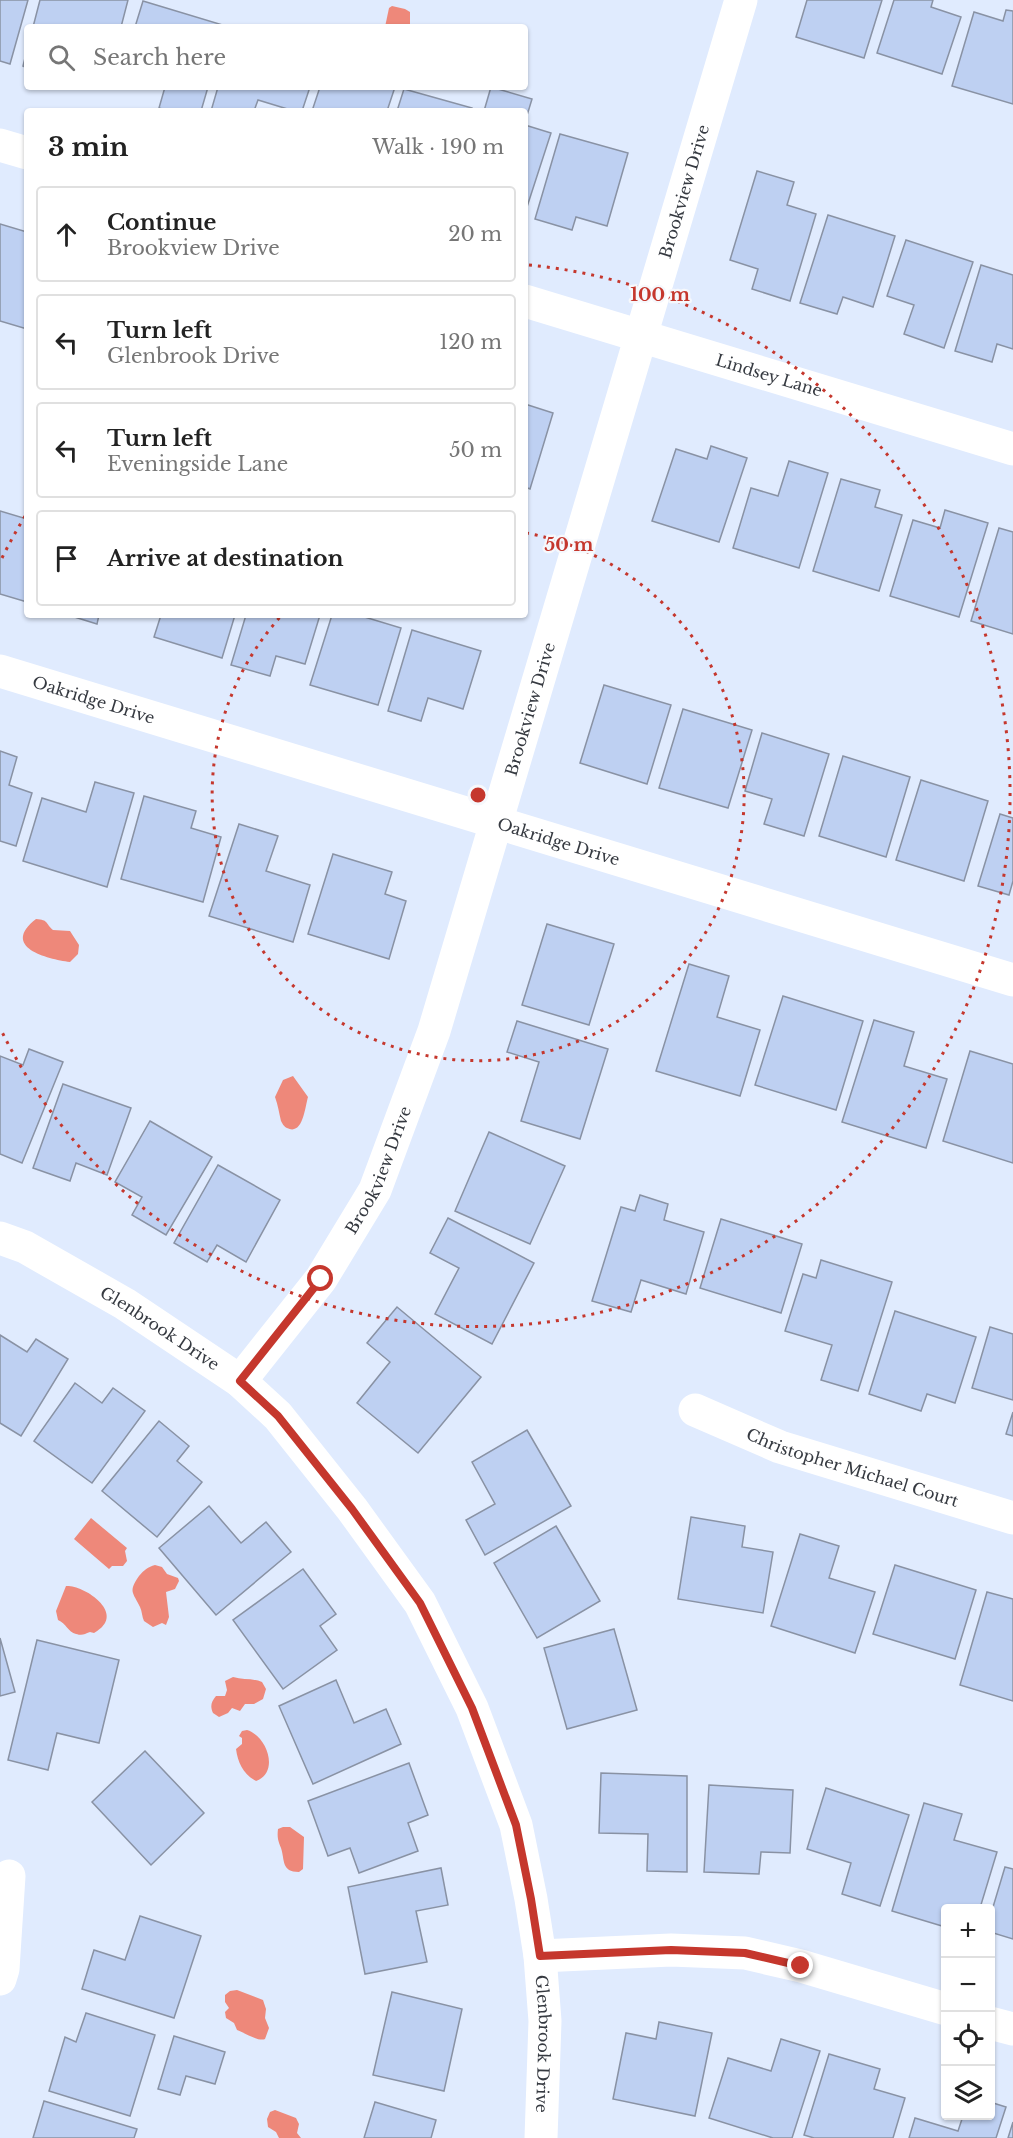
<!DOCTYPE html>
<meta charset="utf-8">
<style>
body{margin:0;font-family:"Libre Baskerville",serif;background:#f6f6f6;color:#222}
.controls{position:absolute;right:18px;bottom:18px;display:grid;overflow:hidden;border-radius:6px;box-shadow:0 2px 4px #0004}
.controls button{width:54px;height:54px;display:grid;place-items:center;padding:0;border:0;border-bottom:2px solid #e0e0e0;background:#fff;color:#222;font:30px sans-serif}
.stop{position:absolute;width:18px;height:18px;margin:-14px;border:4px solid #c5372d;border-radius:50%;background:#fff}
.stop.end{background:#c5372d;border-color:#fff;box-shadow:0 2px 6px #0008}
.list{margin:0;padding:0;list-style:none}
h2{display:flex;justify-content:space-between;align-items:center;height:78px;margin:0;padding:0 24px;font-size:26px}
h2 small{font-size:20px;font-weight:400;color:#767676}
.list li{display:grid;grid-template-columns:39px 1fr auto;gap:18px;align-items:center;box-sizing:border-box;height:96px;margin:0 12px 12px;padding:0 12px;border:2px solid #e0e0e0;border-radius:6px}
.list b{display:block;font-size:22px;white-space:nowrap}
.list p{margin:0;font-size:20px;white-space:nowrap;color:#767676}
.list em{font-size:20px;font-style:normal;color:#767676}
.icon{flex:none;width:33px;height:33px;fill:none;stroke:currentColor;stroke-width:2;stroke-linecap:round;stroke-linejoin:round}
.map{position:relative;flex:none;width:1013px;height:2138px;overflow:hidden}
.search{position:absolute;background:#fff;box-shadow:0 2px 4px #0004;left:24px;top:24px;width:504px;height:66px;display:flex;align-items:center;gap:15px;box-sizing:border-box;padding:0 21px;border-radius:6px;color:#767676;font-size:22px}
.panel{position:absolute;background:#fff;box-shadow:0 2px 4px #0004;left:24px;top:108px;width:504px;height:510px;border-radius:6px}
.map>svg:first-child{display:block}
.water{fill:#ee887a}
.building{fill:#bed0f2;stroke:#8992a4;stroke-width:1.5}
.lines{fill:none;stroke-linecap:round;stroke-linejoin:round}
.street{stroke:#fff;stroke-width:33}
.route{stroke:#c5372d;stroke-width:8}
.ring{fill:none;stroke:#c5372d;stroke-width:3;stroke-dasharray:3 6}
.labels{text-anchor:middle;stroke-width:4.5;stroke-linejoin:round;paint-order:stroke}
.street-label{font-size:16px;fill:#363a41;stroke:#f6f8fc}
.centre{fill:#c5372d;stroke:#f6f8fc;stroke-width:3}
.ring-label{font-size:18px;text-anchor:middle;font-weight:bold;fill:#c5372d;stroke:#f6f8fc;stroke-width:4.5;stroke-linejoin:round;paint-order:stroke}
</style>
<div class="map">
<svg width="1013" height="2138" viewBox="0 0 1013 2138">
<rect width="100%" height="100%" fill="#e0ebfe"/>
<g class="water">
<polygon points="392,6 405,9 410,12 410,27 385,27 389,8"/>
<path d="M 36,919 C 49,920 45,923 53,930 L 70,931 L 79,945 L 78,954 L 70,962 C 47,959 0,947 36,919 Z"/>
<path d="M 293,1076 L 308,1097 C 305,1107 303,1136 287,1128 C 284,1127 282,1123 281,1121 C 279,1113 278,1105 275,1097 L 283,1080 Z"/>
<polygon points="91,1518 127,1548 125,1551 127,1561 123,1566 112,1566 109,1569 74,1539"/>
<path d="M 155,1565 L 162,1567 L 167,1574 L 178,1578 L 179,1581 L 175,1589 L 166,1592 L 169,1617 L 166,1625 L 162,1623 L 153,1627 L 144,1621 C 142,1617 142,1611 140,1607 C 133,1592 128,1592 139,1576 C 144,1570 148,1567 155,1565 Z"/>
<path d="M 66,1586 C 83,1585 120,1609 102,1627 C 101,1628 96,1632 94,1633 C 93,1633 91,1632 90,1632 C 84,1634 83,1636 76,1634 C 68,1632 66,1623 58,1620 L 56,1611 Z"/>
<path d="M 233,1677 C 243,1680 253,1678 262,1682 L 266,1689 L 263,1699 L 254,1704 L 245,1704 L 240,1711 L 232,1708 L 228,1713 L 219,1717 L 213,1713 C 210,1706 211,1702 216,1696 L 225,1696 L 227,1690 L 225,1681 Z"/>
<path d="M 247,1730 C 267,1736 280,1772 256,1781 C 243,1774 238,1763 236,1749 L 242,1744 L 242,1738 L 239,1736 L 242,1731 Z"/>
<path d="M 283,1827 L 290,1827 L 304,1837 L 303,1869 L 299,1872 C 281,1872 285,1860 281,1848 C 278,1841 277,1837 278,1829 Z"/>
<path d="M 237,1990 L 263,2000 L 266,2009 L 265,2018 L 269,2028 L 265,2039 C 259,2042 245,2033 237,2030 L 234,2023 L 226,2018 L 225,2012 L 229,2008 L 225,2002 L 225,1995 L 230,1991 Z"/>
<polygon points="275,2110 296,2118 299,2124 297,2133 301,2138 279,2138 276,2132 268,2127 267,2119 270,2112"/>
</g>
<g class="building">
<polygon points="0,0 28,0 10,64 0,61"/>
<polygon points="40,0 128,0 121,27 33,27"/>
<polygon points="807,0 882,0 864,58 796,37"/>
<polygon points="894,0 933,0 931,7 961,17 942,74 877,53"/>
<polygon points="143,1 226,26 226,27 135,27"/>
<polygon points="1006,10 1013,11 1013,104 952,86 974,12 1003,21"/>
<polygon points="27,50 27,68 23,66"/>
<polygon points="165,87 208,87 201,111 169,111 159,108"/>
<polygon points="218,87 310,87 302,111 294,111 258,100 254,111 211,111"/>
<polygon points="320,87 395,87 387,111 312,111"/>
<polygon points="491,87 532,99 525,122 525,111 484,111"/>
<polygon points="404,89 472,108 471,111 397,111"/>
<polygon points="525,125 551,133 525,213"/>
<polygon points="560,134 628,153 607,226 576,217 572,230 535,219"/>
<polygon points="757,171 794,182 787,205 816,214 790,301 752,289 758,269 730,260"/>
<polygon points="828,215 895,236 873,307 843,297 837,314 800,303"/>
<polygon points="0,224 27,232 27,329 0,321"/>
<polygon points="906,240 973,262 944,348 904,334 914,305 887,296"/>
<polygon points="981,265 1013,275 1013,349 997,344 992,362 955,351"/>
<polygon points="525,404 553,413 530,489 525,487"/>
<polygon points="711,446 747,458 719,542 652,521 676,449 707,459"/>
<polygon points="789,461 828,473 799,568 733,548 751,488 778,496"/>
<polygon points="841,479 880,490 875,507 902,515 879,591 813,571"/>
<polygon points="945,510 988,523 959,617 890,596 913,520 940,528"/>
<polygon points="0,511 27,519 27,602 0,594"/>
<polygon points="999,528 1013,532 1013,634 971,621"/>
<polygon points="68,615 99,615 97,624"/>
<polygon points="161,615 235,615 222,658 154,637"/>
<polygon points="246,615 320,615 305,664 276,656 270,676 231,665"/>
<polygon points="332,615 358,615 401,628 378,705 310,685"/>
<polygon points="412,630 481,651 463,709 428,698 421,721 388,711"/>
<polygon points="604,685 671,705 647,784 580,763"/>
<polygon points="683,709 752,730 728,808 659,788"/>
<polygon points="762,733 829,754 804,836 764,824 772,799 745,791"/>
<polygon points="0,751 17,757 9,785 32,793 16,846 0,841"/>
<polygon points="843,756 910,777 886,857 819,836"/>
<polygon points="921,780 988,801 964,881 896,860"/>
<polygon points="95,782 134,793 107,887 23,861 42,798 86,812"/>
<polygon points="144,796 196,811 191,828 221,837 203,902 121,879"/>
<polygon points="1000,814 1013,818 1013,881 1009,895 978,886"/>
<polygon points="239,824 278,836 266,871 310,885 293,942 209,916"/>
<polygon points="333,854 392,872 385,894 406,901 389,959 308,934"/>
<polygon points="547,924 614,944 589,1025 522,1005"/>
<polygon points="689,964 729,976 717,1017 760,1030 740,1096 656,1071"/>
<polygon points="783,996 863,1021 836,1110 755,1085"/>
<polygon points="874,1020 914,1032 904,1066 947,1079 926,1148 842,1122"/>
<polygon points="517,1021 608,1049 580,1139 521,1121 539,1062 507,1052"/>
<polygon points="29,1049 63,1062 22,1163 0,1154 0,1056 23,1065"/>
<polygon points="970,1051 1013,1064 1013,1163 943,1141"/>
<polygon points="63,1084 131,1108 107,1175 76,1163 70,1181 33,1168"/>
<polygon points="150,1121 212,1157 166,1235 132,1215 142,1197 115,1182"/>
<polygon points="489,1132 565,1166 530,1244 455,1211"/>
<polygon points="218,1165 280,1200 246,1262 217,1245 207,1262 174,1243"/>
<polygon points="640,1195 668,1204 664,1220 704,1232 686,1294 641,1280 631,1312 592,1301 621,1207 635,1211"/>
<polygon points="448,1218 534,1263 492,1344 435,1314 459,1268 430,1253"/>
<polygon points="721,1219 802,1244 781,1313 700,1288"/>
<polygon points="821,1260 892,1282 858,1391 821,1380 832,1345 785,1331 803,1274 816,1278"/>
<polygon points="397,1307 481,1377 418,1453 357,1403 390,1362 367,1343"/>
<polygon points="895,1311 976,1337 955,1403 927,1394 921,1411 869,1394"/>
<polygon points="990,1327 1013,1334 1013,1400 972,1388"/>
<polygon points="0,1335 27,1352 36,1339 68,1359 21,1436 0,1423"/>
<polygon points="75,1383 102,1403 113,1388 145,1411 92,1483 34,1441"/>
<polygon points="1013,1412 1013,1436 1006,1434"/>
<polygon points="159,1421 189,1446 177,1461 202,1482 157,1537 102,1491"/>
<polygon points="527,1430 571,1506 485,1555 466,1520 495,1504 472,1462"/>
<polygon points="209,1506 241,1543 266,1522 291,1552 216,1615 159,1548"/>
<polygon points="691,1517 745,1526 742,1547 773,1552 763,1613 678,1599"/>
<polygon points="556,1526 600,1601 537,1638 494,1563"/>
<polygon points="800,1534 839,1546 829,1578 875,1592 855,1653 771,1626"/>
<polygon points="895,1565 976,1590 955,1659 873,1634"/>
<polygon points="303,1569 336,1614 320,1626 337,1650 283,1689 233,1620"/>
<polygon points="987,1592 1013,1599 1013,1701 960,1685"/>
<polygon points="614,1629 637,1710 567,1729 544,1648"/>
<polygon points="0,1638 15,1692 0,1696"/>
<polygon points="37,1640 119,1660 99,1743 57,1733 48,1770 8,1760"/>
<polygon points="336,1680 354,1723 386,1709 401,1744 313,1784 279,1706"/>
<polygon points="145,1751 204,1813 151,1865 92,1802"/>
<polygon points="409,1763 428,1815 408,1823 418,1851 359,1873 350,1848 328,1856 308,1801"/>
<polygon points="601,1773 687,1776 687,1872 647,1871 648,1834 599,1833"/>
<polygon points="709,1785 793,1790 790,1853 761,1852 759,1874 704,1872"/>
<polygon points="826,1788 909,1815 880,1906 842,1894 851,1863 807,1849"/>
<polygon points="924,1803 962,1814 954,1840 997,1852 980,1908 946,1908 942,1926 892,1911"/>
<polygon points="1005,1867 1013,1869 1013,1939 990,1932 990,1917"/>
<polygon points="441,1868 448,1905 416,1911 427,1962 365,1974 348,1887"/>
<polygon points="140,1916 201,1936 174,2018 82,1989 94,1950 125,1960"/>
<polygon points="392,1992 462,2009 444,2091 373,2075"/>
<polygon points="86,2013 155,2035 130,2116 49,2091 65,2037 76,2042"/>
<polygon points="659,2022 712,2033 695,2116 613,2099 626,2033 656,2039"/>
<polygon points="174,2036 225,2052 215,2084 186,2076 180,2095 158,2089"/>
<polygon points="781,2039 820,2051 792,2138 773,2138 709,2118 728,2058 771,2071"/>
<polygon points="829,2054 880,2069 874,2089 905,2098 893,2138 814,2138 804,2135"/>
<polygon points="44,2101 137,2129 134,2138 33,2138"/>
<polygon points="375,2102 436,2120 431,2138 364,2138"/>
<polygon points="990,2102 1006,2107 996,2138 909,2138 915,2118 958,2131 963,2116 990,2116"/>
<polygon points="1013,2122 1013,2138 1008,2138"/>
</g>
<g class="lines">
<g class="street">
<polyline points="0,145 27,153"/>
<path id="s1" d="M 525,301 L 1013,449"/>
<path id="s2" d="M 0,671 L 1013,980"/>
<path id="s3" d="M 0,1238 L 25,1247 L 125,1304 L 240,1381 L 278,1416 L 352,1509 L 420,1603 L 472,1708 L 516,1825 L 531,1899 L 540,1956 L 545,2021 L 541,2138"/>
<path id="s4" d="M 240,1381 L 321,1279 L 375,1190 L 434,1031 L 741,0"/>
<path id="s5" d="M 695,1410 L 780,1447 L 1013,1518"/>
<polyline points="540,1956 671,1950 745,1953 801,1966 946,2009"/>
<polyline points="0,1979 3,1969 9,1876"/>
<polyline points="990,2023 1013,2029"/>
</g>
</g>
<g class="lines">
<polyline class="route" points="321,1279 240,1381 278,1416 352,1509 420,1603 472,1708 516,1825 531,1899 540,1956 671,1950 745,1953 801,1966"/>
</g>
<g class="ring">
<path d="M526 533A266 266 0 1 1 282 615"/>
<path d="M2 558A532 532 0 0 1 27 513M529 265A532 532 0 1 1 2 1032"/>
</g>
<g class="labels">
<g class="street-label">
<text dy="6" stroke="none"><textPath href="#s4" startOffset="1280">Brookview Drive</textPath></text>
<text dy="6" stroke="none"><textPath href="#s1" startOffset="255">Lindsey Lane</textPath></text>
<text dy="6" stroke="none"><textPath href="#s2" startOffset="98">Oakridge Drive</textPath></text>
<text dy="6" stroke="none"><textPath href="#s4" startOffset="740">Brookview Drive</textPath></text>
<text dy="6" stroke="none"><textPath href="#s2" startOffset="584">Oakridge Drive</textPath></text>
<text dy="6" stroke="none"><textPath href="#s4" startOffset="254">Brookview Drive</textPath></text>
<text dy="6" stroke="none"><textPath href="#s3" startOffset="184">Glenbrook Drive</textPath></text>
<text dy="6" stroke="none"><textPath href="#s5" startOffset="168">Christopher Michael Court</textPath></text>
<text dy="6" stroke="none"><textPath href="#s3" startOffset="1030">Glenbrook Drive</textPath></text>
</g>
</g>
<circle cx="478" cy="795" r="9" class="centre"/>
<g class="ring-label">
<text x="660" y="301">100 m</text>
<text x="569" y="551">50 m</text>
</g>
</svg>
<div class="controls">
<button>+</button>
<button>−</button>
<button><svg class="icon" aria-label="locate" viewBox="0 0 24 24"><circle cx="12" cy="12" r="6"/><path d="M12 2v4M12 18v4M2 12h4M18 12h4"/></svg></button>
<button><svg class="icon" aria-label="layers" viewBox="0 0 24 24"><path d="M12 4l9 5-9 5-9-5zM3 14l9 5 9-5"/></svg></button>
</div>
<div class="stop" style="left:321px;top:1279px"></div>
<div class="stop end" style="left:801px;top:1966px"></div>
<div class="search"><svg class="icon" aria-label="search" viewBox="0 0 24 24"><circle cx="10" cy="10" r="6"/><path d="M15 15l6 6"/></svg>Search here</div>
<section class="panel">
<h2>3 min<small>Walk · 190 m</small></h2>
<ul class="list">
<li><svg class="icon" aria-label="ahead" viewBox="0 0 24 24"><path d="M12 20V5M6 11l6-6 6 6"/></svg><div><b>Continue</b><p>Brookview Drive</p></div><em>20 m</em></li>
<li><svg class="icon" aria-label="left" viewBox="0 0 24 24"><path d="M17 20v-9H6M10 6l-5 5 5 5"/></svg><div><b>Turn left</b><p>Glenbrook Drive</p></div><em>120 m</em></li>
<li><svg class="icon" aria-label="left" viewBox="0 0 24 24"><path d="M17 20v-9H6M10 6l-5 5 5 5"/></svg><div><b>Turn left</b><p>Eveningside Lane</p></div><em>50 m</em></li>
<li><svg class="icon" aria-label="arrive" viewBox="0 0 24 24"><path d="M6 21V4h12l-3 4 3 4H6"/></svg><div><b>Arrive at destination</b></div></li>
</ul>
</section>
</div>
